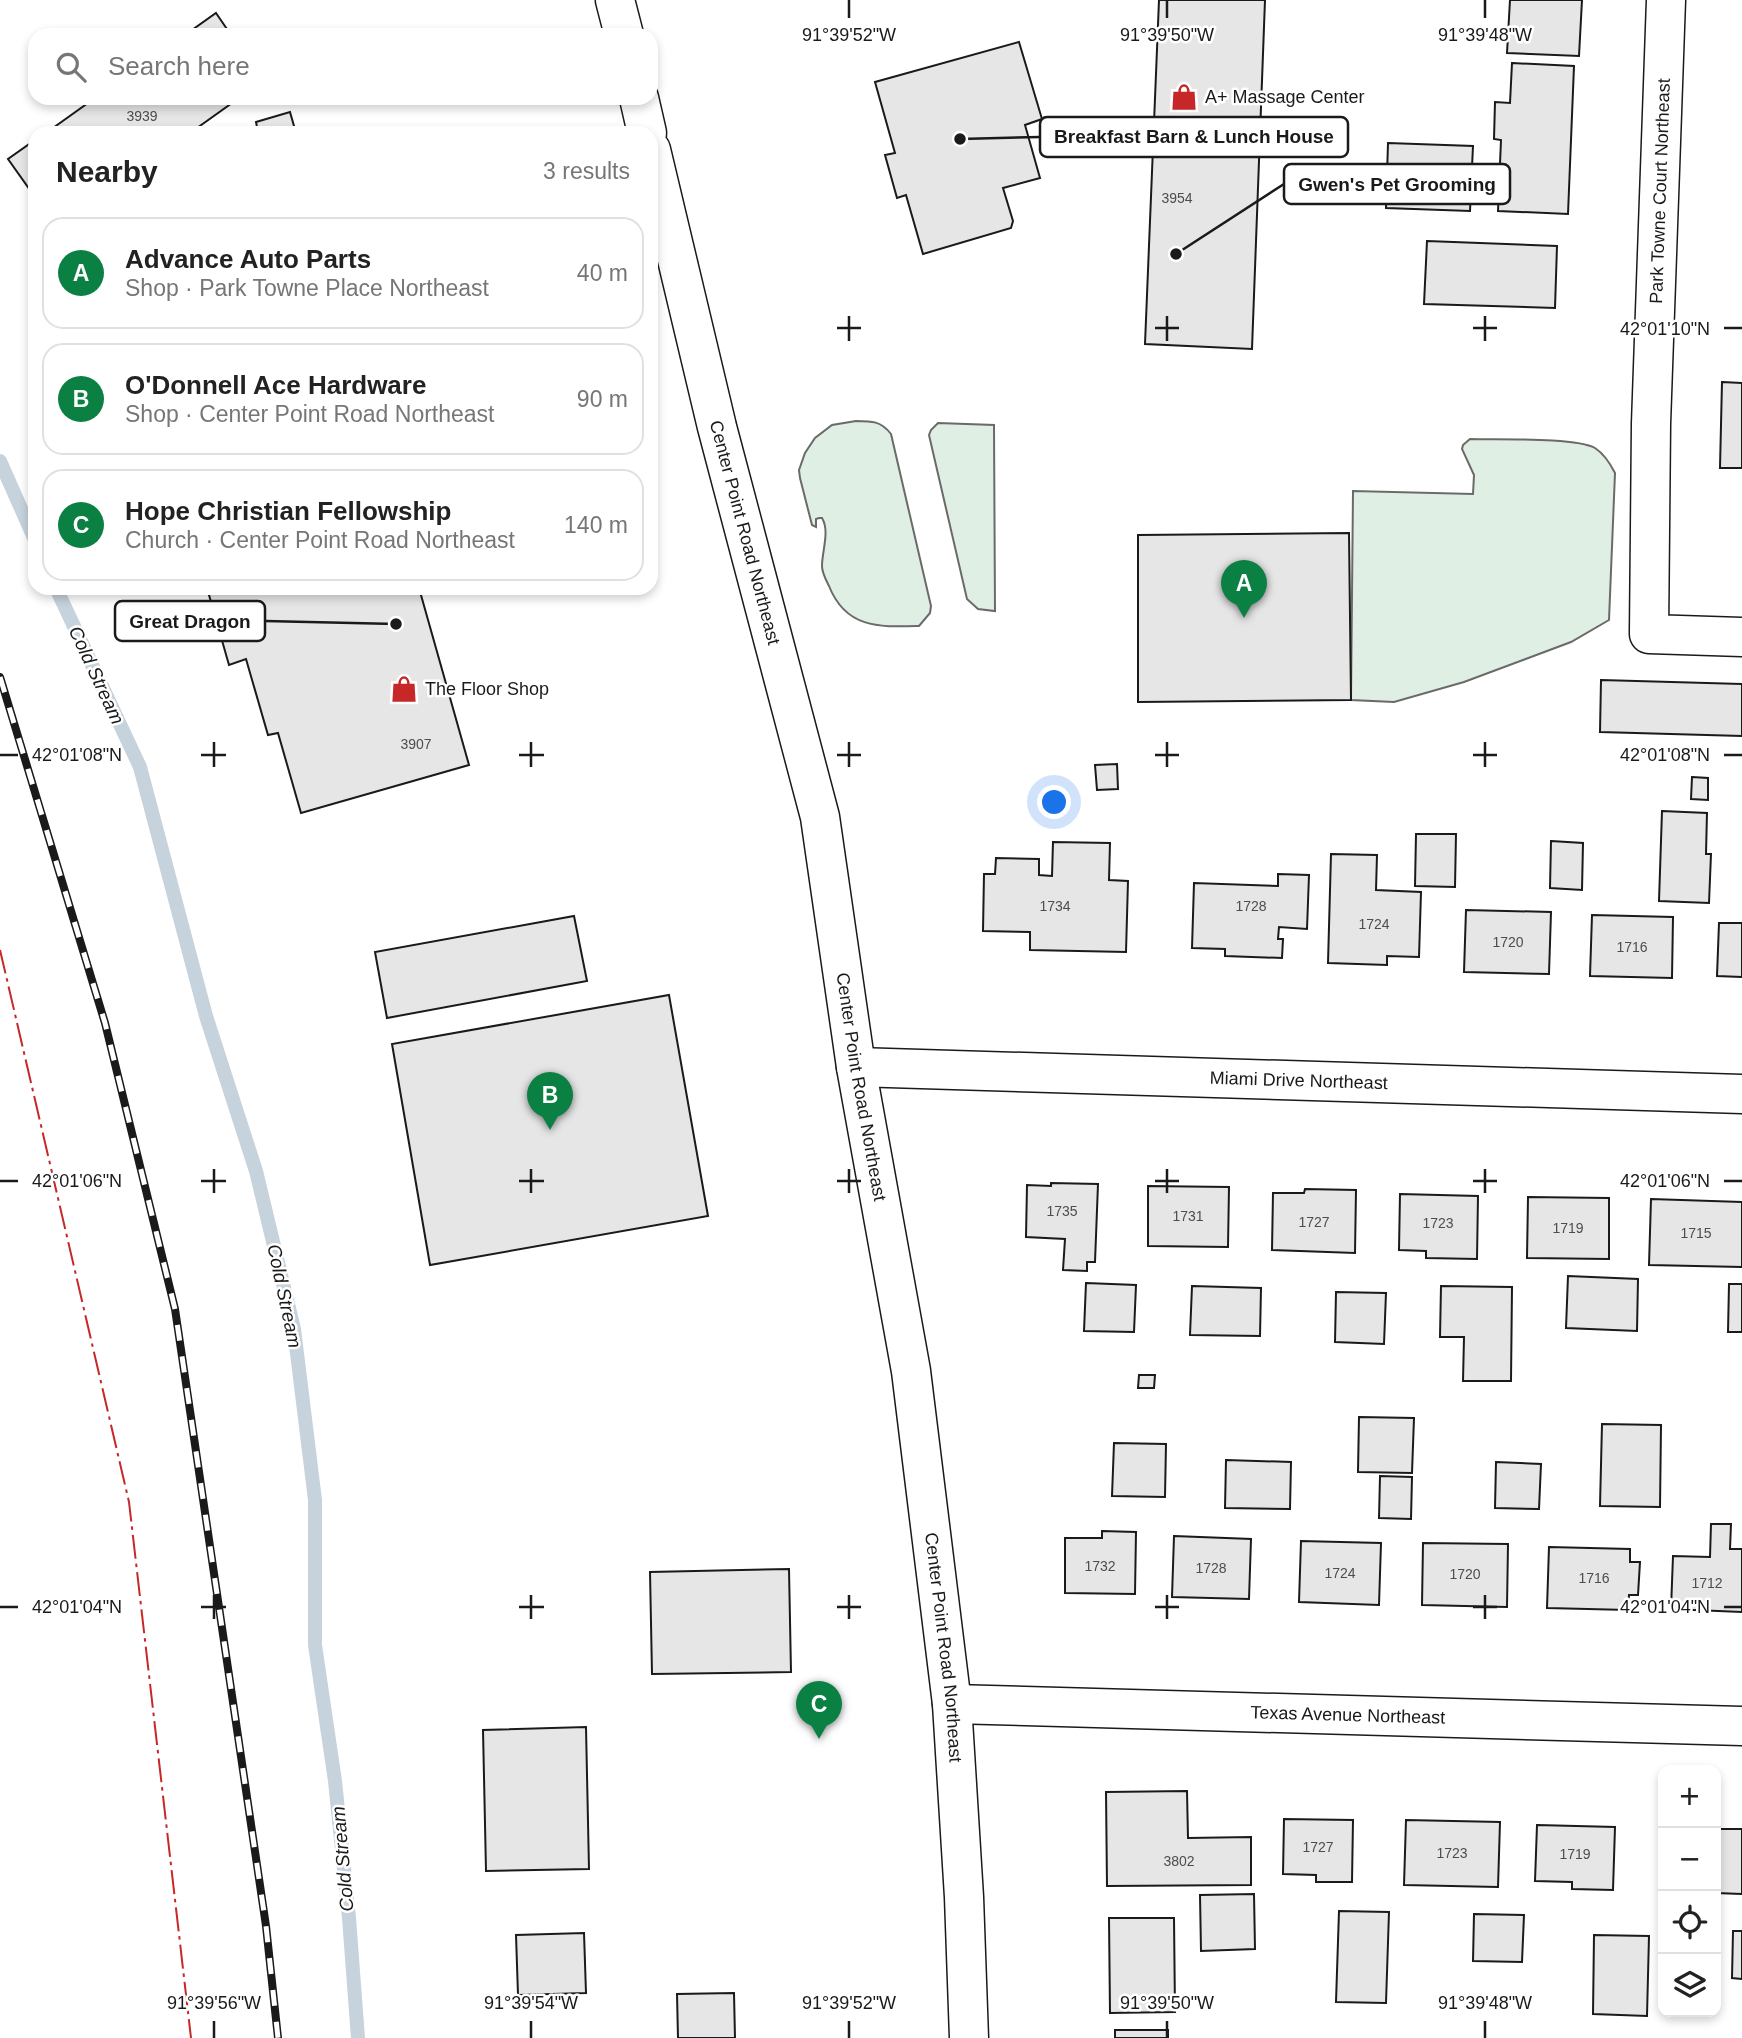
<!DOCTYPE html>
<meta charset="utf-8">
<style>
body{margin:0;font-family:Arial,sans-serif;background:#f2f2f2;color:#222}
.controls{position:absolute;right:21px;bottom:21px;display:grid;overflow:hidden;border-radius:14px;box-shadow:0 4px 10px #0003}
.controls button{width:63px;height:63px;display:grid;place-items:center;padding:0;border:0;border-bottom:2px solid #e0e0e0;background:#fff;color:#222;font:35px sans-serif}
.you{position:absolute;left:1055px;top:803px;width:24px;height:24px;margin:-18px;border:5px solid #fff;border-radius:50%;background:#1a73e8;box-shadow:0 0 0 10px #1a73e833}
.badge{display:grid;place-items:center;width:46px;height:46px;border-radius:50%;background:#0b8043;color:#fff;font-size:23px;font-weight:700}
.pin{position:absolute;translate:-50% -58px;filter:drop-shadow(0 2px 4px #0008)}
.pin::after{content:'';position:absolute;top:37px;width:24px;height:21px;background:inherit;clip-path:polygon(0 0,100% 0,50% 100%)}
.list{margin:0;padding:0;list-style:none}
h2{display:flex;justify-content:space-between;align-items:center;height:91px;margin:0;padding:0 28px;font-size:30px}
h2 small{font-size:23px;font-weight:400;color:#767676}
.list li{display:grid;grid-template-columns:46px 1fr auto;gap:21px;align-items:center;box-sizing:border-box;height:112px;margin:0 14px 14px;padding:0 14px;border:2px solid #e0e0e0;border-radius:21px}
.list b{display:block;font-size:26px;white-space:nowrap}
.list p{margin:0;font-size:23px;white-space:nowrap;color:#767676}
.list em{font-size:23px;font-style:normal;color:#767676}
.icon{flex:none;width:38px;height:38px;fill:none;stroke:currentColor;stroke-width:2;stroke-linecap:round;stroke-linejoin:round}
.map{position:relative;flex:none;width:1742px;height:2038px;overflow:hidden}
.search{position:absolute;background:#fff;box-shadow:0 4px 10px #0003;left:28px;top:28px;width:630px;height:77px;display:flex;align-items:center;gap:18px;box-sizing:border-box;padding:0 24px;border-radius:21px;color:#767676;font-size:26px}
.panel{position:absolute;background:#fff;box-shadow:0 4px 10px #0003;left:28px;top:126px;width:630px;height:469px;border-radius:21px}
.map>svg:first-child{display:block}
.green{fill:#e0efe3;stroke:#6a6a6a;stroke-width:2}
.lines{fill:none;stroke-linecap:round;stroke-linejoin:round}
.stream{stroke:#c6d2dc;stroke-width:14}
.building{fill:#e6e6e6;stroke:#1a1a1a;stroke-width:2}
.street-casing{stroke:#1a1a1a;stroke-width:41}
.secondary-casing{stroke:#1a1a1a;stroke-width:41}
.street{stroke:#fff;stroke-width:38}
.secondary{stroke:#fff;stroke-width:38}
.rail-casing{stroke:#1a1a1a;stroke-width:8}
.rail{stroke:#fff;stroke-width:5;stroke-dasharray:16;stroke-linecap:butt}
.power{stroke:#c62828;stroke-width:2;stroke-dasharray:24 5 3.5 5;stroke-linecap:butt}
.ticks{fill:none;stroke:#1a1a1a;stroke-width:2.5}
.labels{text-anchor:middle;stroke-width:5;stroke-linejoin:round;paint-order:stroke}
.number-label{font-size:14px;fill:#4d4d4d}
.poi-label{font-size:18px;fill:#1a1a1a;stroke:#fff;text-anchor:start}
.street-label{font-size:18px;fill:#1a1a1a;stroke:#fff}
.water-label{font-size:19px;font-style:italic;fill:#1a1a1a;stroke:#fff}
.ticks-label{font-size:18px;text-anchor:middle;fill:#1a1a1a;stroke:#fff;stroke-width:5;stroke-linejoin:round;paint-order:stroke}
.leader{fill:none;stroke:#1a1a1a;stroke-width:2.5}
.callout-dot{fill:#1a1a1a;stroke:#fff;stroke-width:2.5}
.callout{fill:#fff;stroke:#1a1a1a;stroke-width:2.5}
.callout-label{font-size:19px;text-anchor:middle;font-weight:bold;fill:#1a1a1a}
</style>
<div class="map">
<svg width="1742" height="2038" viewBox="0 0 1742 2038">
<rect width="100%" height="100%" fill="#fff"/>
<g class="green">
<path d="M 856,421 C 872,421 881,421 891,434 L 931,606 L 930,613 L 919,626 C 880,627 846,629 829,586 C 826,580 822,573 822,566 C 822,551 830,531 822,518 L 819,518 L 816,519 L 816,527 L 812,525 L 800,478 L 799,470 L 805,453 L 815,438 L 832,425 Z"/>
<polygon points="938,423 994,425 995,611 978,609 967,599 929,435 931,430"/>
<path d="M 1470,439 C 1496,440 1576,437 1595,448 C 1604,454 1610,463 1615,473 L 1609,620 L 1571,642 L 1464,682 L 1394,702 L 1351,700 L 1353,491 L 1473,494 L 1474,475 L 1462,449 L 1463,445 Z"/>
</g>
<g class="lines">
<g class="stream">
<polyline points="0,461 35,540"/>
<polyline points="56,588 140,767 206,1016 256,1171 294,1329 315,1500 315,1645 335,1781 349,1918 358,2038"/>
</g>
</g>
<g class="building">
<polygon points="1159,0 1265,0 1252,349 1145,344"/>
<polygon points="1510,0 1582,0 1579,56 1507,53"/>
<polygon points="216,13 231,35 185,35"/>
<polygon points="1019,42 1042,119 1025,125 1040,178 1003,188 1013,221 1011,228 923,254 906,195 897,198 885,155 895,153 875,82"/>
<polygon points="1512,63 1574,66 1568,214 1498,211 1501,140 1494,139 1495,102 1510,103"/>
<polygon points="95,98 239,98 190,133 46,133"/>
<polygon points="290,112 296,133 235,133 257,127 256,122"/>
<polygon points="35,140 35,197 8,159"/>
<polygon points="1388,143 1473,146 1470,211 1386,208"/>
<polygon points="1427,241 1557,246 1555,308 1424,304"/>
<polygon points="1722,382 1742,383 1742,468 1720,468"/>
<polygon points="1349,533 1351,700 1138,702 1138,535"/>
<polygon points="207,588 419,588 469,765 301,813 278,733 268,735 246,659 229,665"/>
<polygon points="1601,680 1742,684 1742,736 1600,732"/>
<polygon points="1117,764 1118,789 1097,790 1095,765"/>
<polygon points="1692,777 1708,778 1708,800 1691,799"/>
<polygon points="1662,811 1707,813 1706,854 1711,854 1709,903 1659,901"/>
<polygon points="1416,834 1456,834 1455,887 1415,886"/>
<polygon points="1551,841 1583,843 1582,890 1550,888"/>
<polygon points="1053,842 1110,843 1109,880 1128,881 1126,952 1030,950 1030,932 983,931 984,874 995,874 996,858 1039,859 1039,875 1052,876"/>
<polygon points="1331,854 1377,855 1376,890 1421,892 1419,957 1387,956 1387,965 1328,963"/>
<polygon points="1278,874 1309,875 1307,929 1279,927 1278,939 1283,939 1282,958 1225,956 1225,949 1192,948 1194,883 1278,886"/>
<polygon points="1466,910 1551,912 1549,974 1464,972"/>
<polygon points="1592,915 1673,917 1672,978 1590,976"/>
<polygon points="574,916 587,981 387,1018 375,952"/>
<polygon points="1719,923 1742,923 1742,977 1717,976"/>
<polygon points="669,995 708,1216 430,1265 392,1044"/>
<polygon points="1051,1183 1098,1184 1095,1262 1087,1262 1087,1271 1063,1270 1065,1239 1026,1237 1027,1185 1051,1186"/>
<polygon points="1148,1186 1229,1187 1228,1247 1148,1246"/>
<polygon points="1305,1189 1356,1190 1355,1253 1272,1250 1273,1193 1304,1193"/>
<polygon points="1400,1194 1478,1196 1477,1259 1426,1258 1426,1251 1399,1250"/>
<polygon points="1528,1197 1609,1198 1609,1259 1527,1258"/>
<polygon points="1651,1199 1742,1202 1742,1267 1649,1265"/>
<polygon points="1568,1276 1638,1279 1637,1331 1566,1328"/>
<polygon points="1086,1283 1136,1285 1134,1332 1084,1331"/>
<polygon points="1729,1284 1742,1284 1742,1332 1728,1332"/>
<polygon points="1192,1286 1261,1288 1260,1336 1190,1335"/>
<polygon points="1441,1286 1512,1287 1511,1381 1463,1381 1464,1337 1440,1337"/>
<polygon points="1336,1292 1386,1293 1384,1344 1335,1342"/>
<polygon points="1139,1375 1155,1375 1154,1388 1138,1388"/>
<polygon points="1359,1417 1414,1418 1412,1473 1358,1472"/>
<polygon points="1602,1424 1661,1425 1660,1507 1600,1506"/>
<polygon points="1114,1443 1166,1444 1165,1497 1112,1496"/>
<polygon points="1226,1460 1291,1462 1290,1509 1225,1508"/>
<polygon points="1496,1462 1541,1464 1539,1509 1495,1508"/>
<polygon points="1380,1476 1412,1477 1411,1519 1379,1518"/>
<polygon points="1711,1524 1731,1524 1730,1549 1742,1549 1742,1612 1671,1609 1673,1556 1710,1557"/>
<polygon points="1102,1531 1136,1532 1135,1594 1065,1593 1065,1538 1102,1538"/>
<polygon points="1174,1536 1251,1539 1249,1599 1172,1597"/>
<polygon points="1301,1541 1381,1543 1379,1605 1299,1602"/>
<polygon points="1423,1543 1508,1544 1507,1607 1422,1605"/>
<polygon points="1549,1547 1630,1549 1630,1562 1640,1562 1638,1595 1629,1595 1628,1610 1547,1608"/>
<polygon points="789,1569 791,1672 652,1674 650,1572"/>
<polygon points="586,1727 589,1869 486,1871 483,1730"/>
<polygon points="1187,1791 1188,1838 1251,1837 1251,1885 1107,1886 1106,1792"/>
<polygon points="1284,1819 1353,1820 1352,1882 1316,1882 1316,1875 1283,1874"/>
<polygon points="1406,1820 1500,1822 1498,1887 1404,1885"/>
<polygon points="1537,1825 1615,1827 1613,1890 1572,1889 1572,1882 1535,1881"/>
<polygon points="1661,1827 1663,1827 1663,1892 1659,1892"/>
<polygon points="1716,1829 1742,1829 1742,1894 1716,1893"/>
<polygon points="1254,1894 1255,1949 1201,1951 1200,1895"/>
<polygon points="1339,1911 1389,1912 1386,2003 1336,2002"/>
<polygon points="1474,1914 1524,1915 1522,1962 1473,1961"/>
<polygon points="1109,1918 1174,1918 1175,2012 1110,2013"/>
<polygon points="1733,1931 1742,1931 1742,1979 1732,1978"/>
<polygon points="584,1933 586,1993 518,1995 516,1935"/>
<polygon points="1594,1935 1649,1936 1647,2016 1593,2014"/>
<polygon points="734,1993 735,2038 678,2038 677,1994"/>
<rect x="1115" y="2030" width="53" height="8"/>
</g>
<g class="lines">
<defs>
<g id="street">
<polyline points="1666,0 1651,424 1649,634 1742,637"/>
<path id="s1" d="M 856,1067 L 1742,1094"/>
<path id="s2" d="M 952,1704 L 1742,1726"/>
</g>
<g id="secondary">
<polyline points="615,0 624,35"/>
<polyline points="639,98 647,133"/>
<path id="s3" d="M 651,150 L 717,427 L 820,817 L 856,1067 L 911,1371 L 952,1704 L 964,1897 L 969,2038"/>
</g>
</defs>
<use href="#street" class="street-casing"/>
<use href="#secondary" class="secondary-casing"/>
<use href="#street" class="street"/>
<use href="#secondary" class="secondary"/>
<defs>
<polyline id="rail" points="0,677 105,1023 175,1309 266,1926 278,2038"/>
</defs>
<use href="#rail" class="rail-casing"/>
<use href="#rail" class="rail"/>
<polyline class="power" points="0,950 129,1502 191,2038"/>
</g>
<path class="ticks" d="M 849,0 L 849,18M 1167,0 L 1167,18M 1485,0 L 1485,18M 849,316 L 849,341M 1167,316 L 1167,341M 1485,316 L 1485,341M 837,328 L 861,328M 1155,328 L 1179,328M 1473,328 L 1497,328M 1724,328 L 1742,328M 214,742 L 214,767M 531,742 L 531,767M 849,742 L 849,767M 1167,742 L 1167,767M 1485,742 L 1485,767M 0,755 L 18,755M 201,755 L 226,755M 519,755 L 544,755M 837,755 L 861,755M 1155,755 L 1179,755M 1473,755 L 1497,755M 1724,755 L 1742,755M 214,1169 L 214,1193M 531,1169 L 531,1193M 849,1169 L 849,1193M 1167,1169 L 1167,1193M 1485,1169 L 1485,1193M 0,1181 L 18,1181M 201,1181 L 226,1181M 519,1181 L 544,1181M 837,1181 L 861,1181M 1155,1181 L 1179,1181M 1473,1181 L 1497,1181M 1724,1181 L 1742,1181M 214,1595 L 214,1619M 531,1595 L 531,1619M 849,1595 L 849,1619M 1167,1595 L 1167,1619M 1485,1595 L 1485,1619M 0,1607 L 18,1607M 201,1607 L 226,1607M 519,1607 L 544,1607M 837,1607 L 861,1607M 1155,1607 L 1179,1607M 1473,1607 L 1497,1607M 1724,1607 L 1742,1607M 214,2021 L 214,2038M 531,2021 L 531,2038M 849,2021 L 849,2038M 1167,2021 L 1167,2038M 1485,2021 L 1485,2038"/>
<defs>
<symbol id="shop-bare" viewBox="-9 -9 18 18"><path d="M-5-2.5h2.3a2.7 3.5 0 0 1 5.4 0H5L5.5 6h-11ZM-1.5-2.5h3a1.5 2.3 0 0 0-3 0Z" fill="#c62828" stroke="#fff" stroke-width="2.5" paint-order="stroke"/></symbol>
</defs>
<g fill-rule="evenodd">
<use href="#shop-bare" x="1165" y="78" width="38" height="38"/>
<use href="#shop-bare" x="385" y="670" width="38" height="38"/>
</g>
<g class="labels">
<g class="number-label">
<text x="142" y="121">3939</text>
<text x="1177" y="203">3954</text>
<text x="416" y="749">3907</text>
<text x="1055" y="911">1734</text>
<text x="1251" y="911">1728</text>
<text x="1374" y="929">1724</text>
<text x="1508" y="947">1720</text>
<text x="1632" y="952">1716</text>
<text x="1062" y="1216">1735</text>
<text x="1188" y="1221">1731</text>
<text x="1314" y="1227">1727</text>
<text x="1438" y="1228">1723</text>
<text x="1568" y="1233">1719</text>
<text x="1696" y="1238">1715</text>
<text x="1100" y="1571">1732</text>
<text x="1211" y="1573">1728</text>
<text x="1340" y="1578">1724</text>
<text x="1465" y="1579">1720</text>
<text x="1594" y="1583">1716</text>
<text x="1707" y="1588">1712</text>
<text x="1318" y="1852">1727</text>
<text x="1452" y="1858">1723</text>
<text x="1575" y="1859">1719</text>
<text x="1179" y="1866">3802</text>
</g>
<g class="poi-label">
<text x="1205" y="103">A+ Massage Center</text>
<text x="425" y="695">The Floor Shop</text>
</g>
<g class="street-label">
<text transform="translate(1660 191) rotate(-88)" y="6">Park Towne Court Northeast</text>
<text dy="6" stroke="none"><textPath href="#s3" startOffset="394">Center Point Road Northeast</textPath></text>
<text dy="6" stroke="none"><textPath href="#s1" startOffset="443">Miami Drive Northeast</textPath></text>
<text dy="6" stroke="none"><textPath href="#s3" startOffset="961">Center Point Road Northeast</textPath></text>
<text dy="6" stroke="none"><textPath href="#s3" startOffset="1528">Center Point Road Northeast</textPath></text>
<text dy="6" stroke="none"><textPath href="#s2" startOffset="396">Texas Avenue Northeast</textPath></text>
</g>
<g class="water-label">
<text transform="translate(97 675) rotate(65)" y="7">Cold Stream</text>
<text transform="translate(285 1296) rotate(78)" y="7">Cold Stream</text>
<text transform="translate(342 1859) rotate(-95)" y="7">Cold Stream</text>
</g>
</g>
<g class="ticks-label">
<text x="849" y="41">91°39'52"W</text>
<text x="1167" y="41">91°39'50"W</text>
<text x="1485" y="41">91°39'48"W</text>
<text x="1665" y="335">42°01'10"N</text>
<text x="77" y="761">42°01'08"N</text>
<text x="1665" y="761">42°01'08"N</text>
<text x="77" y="1187">42°01'06"N</text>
<text x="1665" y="1187">42°01'06"N</text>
<text x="77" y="1613">42°01'04"N</text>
<text x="1665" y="1613">42°01'04"N</text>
<text x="214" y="2009">91°39'56"W</text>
<text x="531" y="2009">91°39'54"W</text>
<text x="849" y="2009">91°39'52"W</text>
<text x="1167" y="2009">91°39'50"W</text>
<text x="1485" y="2009">91°39'48"W</text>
</g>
<path class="leader" d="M960 139L1040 137M1176 254L1284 184M396 624L265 621"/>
<g class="callout-dot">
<circle cx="960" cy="139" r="7"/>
<circle cx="1176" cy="254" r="7"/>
<circle cx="396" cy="624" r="7"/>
</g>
<g class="callout">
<rect x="1040" y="117" width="308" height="40" rx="7"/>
<rect x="1284" y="164" width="226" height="40" rx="7"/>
<rect x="115" y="601" width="150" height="40" rx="7"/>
</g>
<g class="callout-label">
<text x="1194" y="143">Breakfast Barn &amp; Lunch House</text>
<text x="1397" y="191">Gwen's Pet Grooming</text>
<text x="190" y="628">Great Dragon</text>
</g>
</svg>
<div class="controls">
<button>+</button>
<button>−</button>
<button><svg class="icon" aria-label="locate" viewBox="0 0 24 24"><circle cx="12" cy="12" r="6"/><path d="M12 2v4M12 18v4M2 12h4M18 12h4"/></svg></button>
<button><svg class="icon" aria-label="layers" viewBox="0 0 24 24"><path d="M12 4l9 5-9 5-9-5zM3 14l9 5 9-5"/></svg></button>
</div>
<div class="you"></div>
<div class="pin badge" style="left:1244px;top:618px">A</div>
<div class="pin badge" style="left:550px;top:1130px">B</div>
<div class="pin badge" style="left:819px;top:1739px">C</div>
<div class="search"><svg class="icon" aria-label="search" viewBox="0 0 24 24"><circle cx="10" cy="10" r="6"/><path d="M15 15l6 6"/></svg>Search here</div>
<section class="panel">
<h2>Nearby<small>3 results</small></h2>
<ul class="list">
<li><span class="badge">A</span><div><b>Advance Auto Parts</b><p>Shop · Park Towne Place Northeast</p></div><em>40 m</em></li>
<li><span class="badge">B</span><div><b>O'Donnell Ace Hardware</b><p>Shop · Center Point Road Northeast</p></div><em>90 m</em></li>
<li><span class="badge">C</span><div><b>Hope Christian Fellowship</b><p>Church · Center Point Road Northeast</p></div><em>140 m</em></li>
</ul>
</section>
</div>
